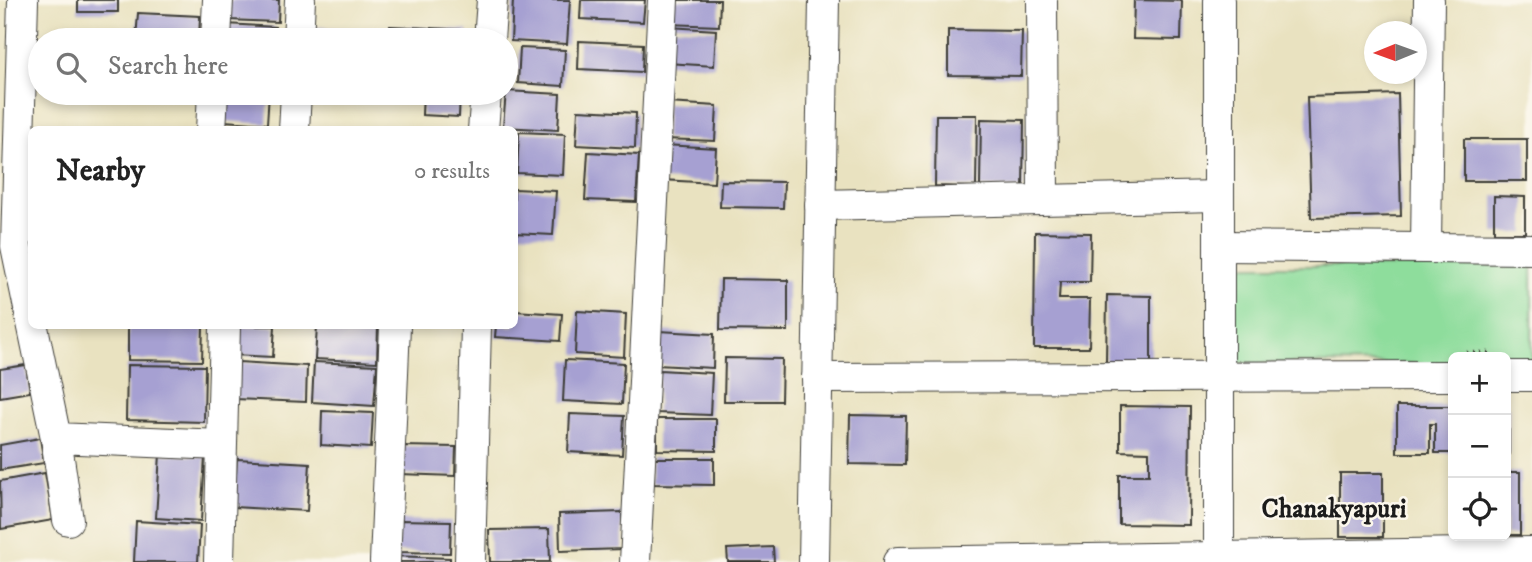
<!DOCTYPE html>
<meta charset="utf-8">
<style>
body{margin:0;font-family:"IM FELL DW Pica",serif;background:#f2f2f2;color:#222}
.controls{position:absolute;right:21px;bottom:21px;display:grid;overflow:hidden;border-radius:10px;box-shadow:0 4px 10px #0003}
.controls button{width:63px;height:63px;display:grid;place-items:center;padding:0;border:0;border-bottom:2px solid #e0e0e0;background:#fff;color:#222;font:35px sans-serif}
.compass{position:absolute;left:1364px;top:21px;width:63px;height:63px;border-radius:50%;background:#fff;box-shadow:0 4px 10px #0003;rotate:269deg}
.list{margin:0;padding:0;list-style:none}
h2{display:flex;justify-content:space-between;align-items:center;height:91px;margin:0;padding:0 28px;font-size:30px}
h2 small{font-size:23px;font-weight:400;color:#767676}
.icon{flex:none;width:38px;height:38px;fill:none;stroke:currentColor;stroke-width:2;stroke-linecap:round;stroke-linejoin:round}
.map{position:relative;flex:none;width:1532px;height:562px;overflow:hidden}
.search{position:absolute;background:#fff;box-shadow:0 4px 10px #0003;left:28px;top:28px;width:490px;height:77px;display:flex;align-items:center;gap:18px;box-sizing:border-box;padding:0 24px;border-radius:38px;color:#767676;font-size:26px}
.panel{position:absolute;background:#fff;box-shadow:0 4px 10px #0003;left:28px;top:126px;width:490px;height:203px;border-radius:10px}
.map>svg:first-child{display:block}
.green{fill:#8edd9c;stroke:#557c5c;stroke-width:2}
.building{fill:#a6a0d2}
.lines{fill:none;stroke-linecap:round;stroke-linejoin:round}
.minor-casing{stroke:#3b3a35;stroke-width:32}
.path{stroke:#3b3a35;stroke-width:4.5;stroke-dasharray:2 5;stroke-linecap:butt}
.minor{stroke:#fff;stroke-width:30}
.labels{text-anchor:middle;stroke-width:5;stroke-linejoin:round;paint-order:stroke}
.neighbourhood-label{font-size:26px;font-weight:bold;fill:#1c1c1c;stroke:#fbf7ec}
</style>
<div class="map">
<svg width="1532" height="562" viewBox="0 0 1532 562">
<rect width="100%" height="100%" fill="#fbf7ec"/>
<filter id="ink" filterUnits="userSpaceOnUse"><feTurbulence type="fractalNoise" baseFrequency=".0143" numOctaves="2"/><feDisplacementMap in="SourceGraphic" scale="14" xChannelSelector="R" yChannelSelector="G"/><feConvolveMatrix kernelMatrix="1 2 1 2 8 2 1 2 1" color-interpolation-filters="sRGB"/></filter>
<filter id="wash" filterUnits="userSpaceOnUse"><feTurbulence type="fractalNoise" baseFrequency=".00686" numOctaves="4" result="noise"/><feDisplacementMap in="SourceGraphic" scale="28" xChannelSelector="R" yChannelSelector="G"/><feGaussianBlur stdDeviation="1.57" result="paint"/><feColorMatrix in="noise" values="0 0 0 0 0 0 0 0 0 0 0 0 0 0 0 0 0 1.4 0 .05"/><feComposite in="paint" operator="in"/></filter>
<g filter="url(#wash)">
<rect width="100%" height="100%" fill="#e9e2c0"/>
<polygon class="green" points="1232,266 1532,266 1532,364 1506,364 1506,357 1453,357 1453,364 1232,363"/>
<g id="blocks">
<g class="building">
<rect x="78" y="0" width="40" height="12"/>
<polygon points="230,0 279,0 278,22 229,20"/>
<polygon points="513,0 570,0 567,44 511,41"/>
<polygon points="581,0 645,0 643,22 580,19"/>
<polygon points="669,0 720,0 719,26 668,24"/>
<polygon points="1134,0 1182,1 1181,40 1133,39"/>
<polygon points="138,13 200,16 199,40 136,40"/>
<polygon points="226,24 275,27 275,40 226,40"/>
<polygon points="390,26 467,30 466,40 389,40"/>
<polygon points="315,27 378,30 377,40 314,40"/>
<polygon points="669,27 716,30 714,66 667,63"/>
<polygon points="948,30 1022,31 1021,76 948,75"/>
<polygon points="579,41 643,44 642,72 578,69"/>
<polygon points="520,48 565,50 563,86 518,83"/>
<polygon points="506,91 560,94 558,130 503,127"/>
<polygon points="226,93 269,93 267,124 224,121"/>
<polygon points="423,93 460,93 459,117 422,115"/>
<polygon points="1398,94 1401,216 1311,218 1307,97"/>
<polygon points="667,103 717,106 715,141 665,139"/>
<polygon points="578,110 636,113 635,148 576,145"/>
<polygon points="936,115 977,115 976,187 935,186"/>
<polygon points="981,119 1024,120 1023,188 980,187"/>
<polygon points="519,132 565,134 563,175 517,173"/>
<rect x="1464" y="139" width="63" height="42"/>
<polygon points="664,145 716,148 714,183 662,180"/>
<polygon points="588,152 639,155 636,202 585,200"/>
<polygon points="721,181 784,182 783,208 720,207"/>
<polygon points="514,189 556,191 553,235 514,233"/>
<polygon points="1494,196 1525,197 1525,233 1494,233"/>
<polygon points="1035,232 1091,233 1090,282 1060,282 1059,299 1090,299 1089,348 1034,348"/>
<polygon points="721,279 788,280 788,331 720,330"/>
<polygon points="1107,295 1151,296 1151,362 1106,362"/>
<polygon points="514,311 562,314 560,341 495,337 496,326 514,326"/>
<polygon points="577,311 626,314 624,357 575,354"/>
<polygon points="128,326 203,326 202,361 128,360"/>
<polygon points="235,326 275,326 273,357 233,355"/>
<polygon points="317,326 378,326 377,362 315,359"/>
<polygon points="658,331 714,334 713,368 657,365"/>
<polygon points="725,358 782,359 781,401 724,401"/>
<polygon points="565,360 624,363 622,404 563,401"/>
<polygon points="238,362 307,366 306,402 236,399"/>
<polygon points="314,362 377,365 374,406 312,402"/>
<polygon points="26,365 30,392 0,397 0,369"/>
<polygon points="127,365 205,366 204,422 126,420"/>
<polygon points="659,370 712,373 710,415 657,413"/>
<polygon points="1120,406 1190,407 1189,525 1119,524 1119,475 1149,475 1149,452 1120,451"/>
<polygon points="1397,406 1453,406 1453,453 1435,453 1435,424 1430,424 1430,453 1397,453"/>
<polygon points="1506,407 1509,407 1509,454 1506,453"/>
<polygon points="322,411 373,413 371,448 321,445"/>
<polygon points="570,414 624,416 622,455 568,452"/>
<polygon points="850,415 906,416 905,465 849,464"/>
<polygon points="657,419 716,419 716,451 657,450"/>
<polygon points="40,438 44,463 0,470 0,445"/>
<polygon points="401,446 456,447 455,476 400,474"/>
<polygon points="160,454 205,457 201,521 156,518"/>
<polygon points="651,458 714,458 714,485 651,484"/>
<polygon points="237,459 310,463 307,511 234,507"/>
<rect x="1506" y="472" width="14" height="63"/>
<polygon points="45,473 53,520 1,529 0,481"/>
<rect x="1340" y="473" width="43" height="64"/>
<polygon points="622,512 623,549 560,551 559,514"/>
<polygon points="398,520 451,521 450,553 397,552"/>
<polygon points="136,521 200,525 198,562 134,562"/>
<polygon points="549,529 550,562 490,562 489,530"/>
<polygon points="773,547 774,562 728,562 727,549"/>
<polygon points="391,556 450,558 450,562 390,562"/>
</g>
</g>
</g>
<g filter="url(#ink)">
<use href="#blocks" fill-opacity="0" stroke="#3b3a35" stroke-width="2"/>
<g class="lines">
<defs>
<g id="minor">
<polyline points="23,0 16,246 56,438 221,445"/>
<polyline points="1042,0 1043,198"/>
<polyline points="1219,0 1219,562"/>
<polyline points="216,40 218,0"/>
<polyline points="298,40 300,0"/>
<polyline points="489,40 492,0"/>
<polyline points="211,130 213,93"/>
<polyline points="294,130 296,93"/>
<polyline points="483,130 486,93"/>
<polyline points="820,205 1218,196"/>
<polyline points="1219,246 1532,249"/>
<polyline points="1426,248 1429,0"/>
<polyline points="1506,376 1532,376"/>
<polyline points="817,378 1453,376"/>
<polyline points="56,438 68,520"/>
<polyline points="219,562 225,326"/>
<polyline points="385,562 395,326"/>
<polyline points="470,562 476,326"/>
<polyline points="635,562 663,0"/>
<polyline points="814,562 824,0"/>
<polyline points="898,562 1532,552"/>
</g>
</defs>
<use href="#minor" class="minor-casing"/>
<polyline class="path" points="1466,353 1493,353"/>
<use href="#minor" class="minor"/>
</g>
</g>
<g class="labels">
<g class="neighbourhood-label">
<text x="1334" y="517">Chanakyapuri</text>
</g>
</g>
</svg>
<div class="controls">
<button>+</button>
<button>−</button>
<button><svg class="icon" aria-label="locate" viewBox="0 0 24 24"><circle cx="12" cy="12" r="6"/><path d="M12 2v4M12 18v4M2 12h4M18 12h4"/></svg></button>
</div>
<svg class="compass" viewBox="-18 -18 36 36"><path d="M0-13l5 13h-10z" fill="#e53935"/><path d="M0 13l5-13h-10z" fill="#767676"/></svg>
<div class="search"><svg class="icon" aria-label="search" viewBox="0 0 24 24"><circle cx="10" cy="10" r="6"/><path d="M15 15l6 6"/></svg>Search here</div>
<section class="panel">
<h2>Nearby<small>0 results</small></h2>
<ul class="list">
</ul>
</section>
</div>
